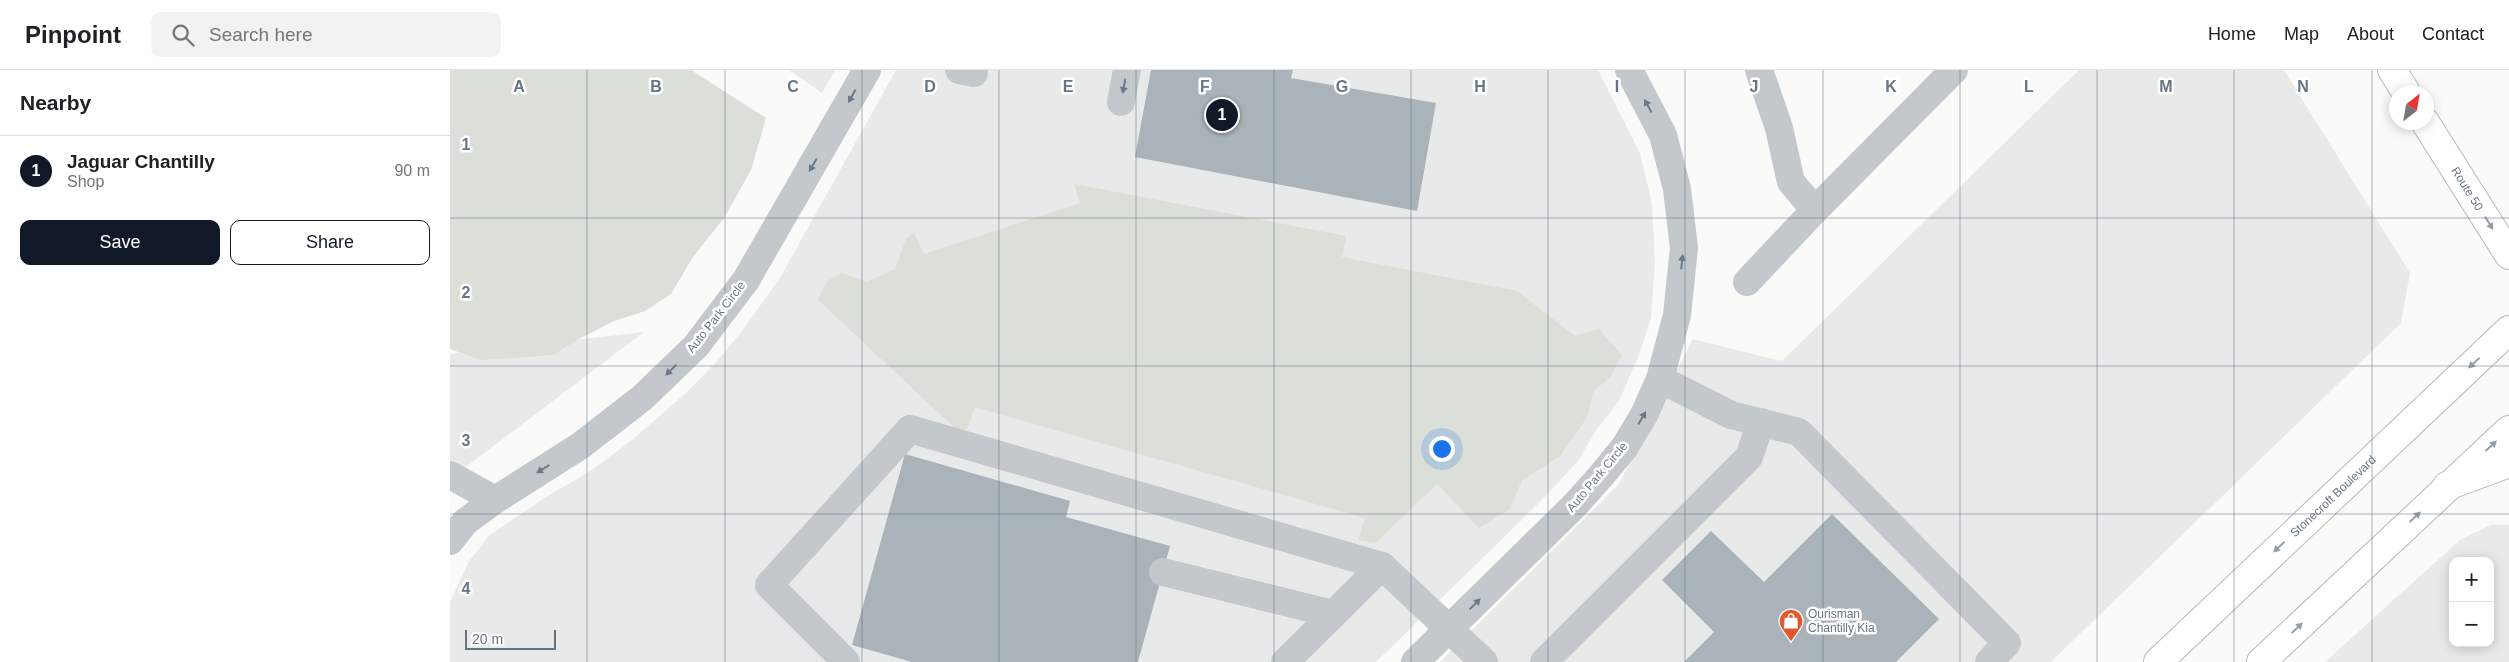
<!DOCTYPE html>
<meta charset="utf-8">
<style>
body{margin:0;font-family:Helvetica,sans-serif;background:#f2f2f2;color:#202124}
.controls{position:absolute;right:15px;bottom:15px;display:grid;overflow:hidden;border-radius:10px;box-shadow:0 2px 12px #0003}
.controls button{width:45px;height:45px;display:grid;place-items:center;padding:0;border:0;border-bottom:1px solid #e0e0e0;background:#fff;color:#202124;font:25px sans-serif}
.compass{position:absolute;left:1939px;top:15px;width:45px;height:45px;border-radius:50%;background:#fff;box-shadow:0 2px 12px #0003;rotate:31deg}
.scale{position:absolute;left:15px;bottom:12px;width:91px;box-sizing:border-box;padding-left:5px;border:2px solid #657683;border-top:0;font-size:14px;line-height:18px;white-space:nowrap;color:#657683;-webkit-text-stroke:4px #fff;paint-order:stroke}
.you{position:absolute;left:991px;top:378px;width:18px;height:18px;margin:-12px;border:4px solid #fff;border-radius:50%;background:#1a73e8;box-shadow:0 0 0 8px #1a73e833}
.badge{display:grid;place-items:center;width:32px;height:32px;border-radius:50%;background:#111827;color:#fff;font-size:16px;font-weight:700}
.pin{position:absolute;translate:-50% -50%;border:2px solid #fff;box-shadow:0 1px 5px #0006}
.list{margin:0;padding:0;list-style:none}
h2{display:flex;justify-content:space-between;align-items:center;height:65px;margin:0;padding:0 20px;font-size:21px}
h2 small{font-size:16px;font-weight:400;color:#757577}
.list li{display:grid;grid-template-columns:32px 1fr auto;gap:15px;align-items:center;box-sizing:border-box;height:70px;padding:0 20px;border-top:1px solid #e0e0e0}
.list b{display:block;font-size:19px;white-space:nowrap}
.list p{margin:0;font-size:16px;white-space:nowrap;color:#757577}
.list em{font-size:16px;font-style:normal;color:#757577}
.actions{display:flex;gap:10px;padding:15px 20px}
.actions a{flex:1;padding:11px 0;border:1px solid #111827;border-radius:10px;text-align:center;font-size:18px;color:#111827}
.actions .main{background:#111827;color:#fff}
.icon{flex:none;width:28px;height:28px;fill:none;stroke:currentColor;stroke-width:2;stroke-linecap:round;stroke-linejoin:round}
.map{position:relative;flex:none;width:2059px;height:592px;overflow:hidden}
header{display:flex;align-items:center;gap:30px;box-sizing:border-box;height:70px;padding:0 25px;background:#fff;border-bottom:1px solid #e0e0e0}
header strong{font-size:24px}
nav{display:flex;gap:28px;margin-inline-start:auto;font-size:18px}
.search{width:350px;height:45px;background:#f2f2f2;display:flex;align-items:center;gap:12px;box-sizing:border-box;padding:0 18px;border-radius:10px;color:#757577;font-size:19px}
main{display:flex}
aside{flex:1;background:#fff}
.map>svg:first-child{display:block}
.built{fill:#e8e9e9;fill-rule:evenodd}
.green{fill:#dadfd7}
.building{fill:#aab3b9}
.lines{fill:none;stroke-linecap:round;stroke-linejoin:round}
.major-casing{stroke:#b5babe;stroke-width:30}
.highway-casing{stroke:#b4b9bd;stroke-width:30}
.minor{stroke:#c3c8cc;stroke-width:28}
.major{stroke:#fff;stroke-width:28}
.highway{stroke:#fff;stroke-width:28}
.oneway{fill:#6a7a87}
.oneway2{fill:#939fa8}
.grid{fill:none;stroke:#657683;stroke-width:1;stroke-opacity:0.55}
.labels{text-anchor:middle;stroke-width:5;stroke-linejoin:round;paint-order:stroke}
.street-label{font-size:12px;fill:#657683;stroke:#fff}
.poi-label{font-size:12px;fill:#657683;stroke:#fff;text-anchor:start}
.grid-label{font-size:16px;text-anchor:middle;font-weight:bold;fill:#657683;stroke:#fff;stroke-width:5;stroke-linejoin:round;paint-order:stroke}
</style>
<header>
<strong>Pinpoint</strong>
<div class="search"><svg class="icon" aria-label="search" viewBox="0 0 24 24"><circle cx="10" cy="10" r="6"/><path d="M15 15l6 6"/></svg>Search here</div>
<nav><a>Home</a><a>Map</a><a>About</a><a>Contact</a></nav>
</header>
<main>
<aside>
<h2>Nearby<small></small></h2>
<ul class="list">
<li><span class="badge">1</span><div><b>Jaguar Chantilly</b><p>Shop</p></div><em>90 m</em></li>
</ul>
<div class="actions"><a class="main">Save</a><a>Share</a></div>
</aside>
<div class="map">
<svg width="2059" height="592" viewBox="0 0 2059 592">
<rect width="100%" height="100%" fill="#fafaf8"/>
<g class="built">
<polygon points="339,0 385,0 372,23"/>
<polygon points="446,0 1148,0 1190,83 1202,134 1205,193 1201,248 1189,285 1169,331 1145,362 1128,391 1091,431 926,592 0,592 0,532 19,491 39,466 91,430 142,400 182,370 237,322 268,290 293,260 331,206"/>
<polygon points="1629,0 1834,0 1960,203 1951,253 1601,592 990,592 1168,415 1243,269 1332,291"/>
<polygon points="194,262 0,409 0,284"/>
<path d="M 2041,455 L 2059,455 L 2059,592 L 1875,592 L 2010,470 ZM 2003,491 L 2040,491 L 2040,573 L 2003,573 Z"/>
</g>
<g class="green">
<polygon points="0,0 241,0 316,48 301,100 274,148 243,187 221,224 195,241 164,251 125,271 104,285 31,290 0,279"/>
<polygon points="624,114 896,166 892,187 1067,221 1125,266 1149,259 1172,285 1160,307 1143,322 1138,346 1110,386 1072,410 1060,439 1029,458 987,414 925,473 908,470 915,448 525,337 517,359 508,361 368,230 377,211 392,203 417,212 445,199 456,169 464,163 474,184 630,133"/>
</g>
<g class="building">
<polygon points="701,0 843,0 841,8 986,33 967,141 685,87"/>
<polygon points="455,384 620,431 616,447 720,476 688,592 462,592 402,575"/>
<polygon points="1382,444 1489,549 1446,592 1234,592 1264,562 1212,510 1261,461 1314,512"/>
</g>
<g class="lines">
<defs>
<g id="major">
<path id="s1" d="M 1708,592 L 2059,260"/>
<polyline points="1811,592 2059,360"/>
</g>
<g id="highway">
<polyline points="1942,0 1956,22"/>
<path id="s2" d="M 1975,52 L 2059,185"/>
<polyline points="1997,416 2059,393"/>
</g>
</defs>
<use href="#major" class="major-casing"/>
<use href="#highway" class="highway-casing"/>
<g class="minor">
<polyline points="509,0 524,3"/>
<polyline points="1309,0 1329,58 1341,112 1365,140 1504,0"/>
<polyline points="671,32 677,0"/>
<polyline points="1297,212 1365,140"/>
<polyline points="1210,309 1281,345 1349,362 1557,573 1539,592"/>
<polyline points="0,405 45,430"/>
<polyline points="0,471 15,452 45,430 130,376 192,328 246,276 296,210 417,0"/>
<polyline points="713,502 883,544"/>
<polyline points="396,592 319,515 460,359 932,496"/>
<polyline points="835,592 932,496 1034,592"/>
<polyline points="965,592 1124,436 1151,406 1174,378 1194,345 1210,309 1227,245 1234,178 1227,119 1213,65 1179,0"/>
<polyline points="1094,592 1299,387 1311,352"/>
</g>
<use href="#major" class="major"/>
<use href="#highway" class="highway"/>
</g>
<defs><path id="oneway-solid" d="M-6-.8H1V-3.2L6.5 0L1 3.2V.8H-6Z" transform="scale(1.25)"/></defs>
<g class="oneway">
<use href="#oneway-solid" transform="translate(674 16) rotate(100)"/>
<use href="#oneway-solid" transform="translate(402 26) rotate(119)"/>
<use href="#oneway-solid" transform="translate(1198 36) rotate(-118)"/>
<use href="#oneway-solid" transform="translate(363 95) rotate(120)"/>
<use href="#oneway-solid" transform="translate(1232 192) rotate(-84)"/>
<use href="#oneway-solid" transform="translate(221 300) rotate(136)"/>
<use href="#oneway-solid" transform="translate(1192 348) rotate(-60)"/>
<use href="#oneway-solid" transform="translate(93 399) rotate(148)"/>
<use href="#oneway-solid" transform="translate(1025 534) rotate(-45)"/>
</g>
<g class="oneway2">
<use href="#oneway-solid" transform="translate(2039 153) rotate(58)"/>
<use href="#oneway-solid" transform="translate(2024 293) rotate(137)"/>
<use href="#oneway-solid" transform="translate(2041 376) rotate(-42)"/>
<use href="#oneway-solid" transform="translate(1965 447) rotate(-43)"/>
<use href="#oneway-solid" transform="translate(1829 477) rotate(137)"/>
<use href="#oneway-solid" transform="translate(1847 558) rotate(-43)"/>
</g>
<path class="grid" d="M 137,0 L 137,592M 275,0 L 275,592M 412,0 L 412,592M 549,0 L 549,592M 686,0 L 686,592M 824,0 L 824,592M 961,0 L 961,592M 1098,0 L 1098,592M 1235,0 L 1235,592M 1373,0 L 1373,592M 1510,0 L 1510,592M 1647,0 L 1647,592M 1784,0 L 1784,592M 1922,0 L 1922,592M 0,148 L 2059,148M 0,296 L 2059,296M 0,444 L 2059,444"/>
<defs>
<symbol id="shop-pin" viewBox="-11 -11 22 30"><path d="M0 17L-7.5 6A9.5 9.5 0 1 1 7.5 6Z" fill="#e4572e" stroke="#fff"/><path d="M-5-2.5h2.3a2.7 3.5 0 0 1 5.4 0H5L5.5 6h-11ZM-1.5-2.5h3a1.5 2.3 0 0 0-3 0Z" fill="#fff"/></symbol>
</defs>
<g fill-rule="evenodd">
<use href="#shop-pin" x="1327" y="537" width="28" height="38"/>
</g>
<g class="labels">
<g class="street-label">
<text dy="4" stroke="none"><textPath href="#s2" startOffset="79">Route 50</textPath></text>
<text transform="translate(266 247) rotate(-52)" y="4">Auto Park Circle</text>
<text transform="translate(1147 407) rotate(-50)" y="4">Auto Park Circle</text>
<text dy="4" stroke="none"><textPath href="#s1" startOffset="241">Stonecroft Boulevard</textPath></text>
</g>
<g class="poi-label">
<text x="1358" y="548">Ourisman<tspan x="1358" dy="14">Chantilly Kia</tspan></text>
</g>
</g>
<g class="grid-label">
<text x="69" y="22">A</text>
<text x="206" y="22">B</text>
<text x="343" y="22">C</text>
<text x="480" y="22">D</text>
<text x="618" y="22">E</text>
<text x="755" y="22">F</text>
<text x="892" y="22">G</text>
<text x="1030" y="22">H</text>
<text x="1167" y="22">I</text>
<text x="1304" y="22">J</text>
<text x="1441" y="22">K</text>
<text x="1579" y="22">L</text>
<text x="1716" y="22">M</text>
<text x="1853" y="22">N</text>
<text x="16" y="80">1</text>
<text x="16" y="228">2</text>
<text x="16" y="376">3</text>
<text x="16" y="524">4</text>
</g>
</svg>
<div class="controls">
<button>+</button>
<button>−</button>
</div>
<svg class="compass" viewBox="-18 -18 36 36"><path d="M0-13l5 13h-10z" fill="#e53935"/><path d="M0 13l5-13h-10z" fill="#757577"/></svg>
<div class="scale">20 m</div>
<div class="you"></div>
<div class="pin badge" style="left:772px;top:45px">1</div>
</div>
</main>
